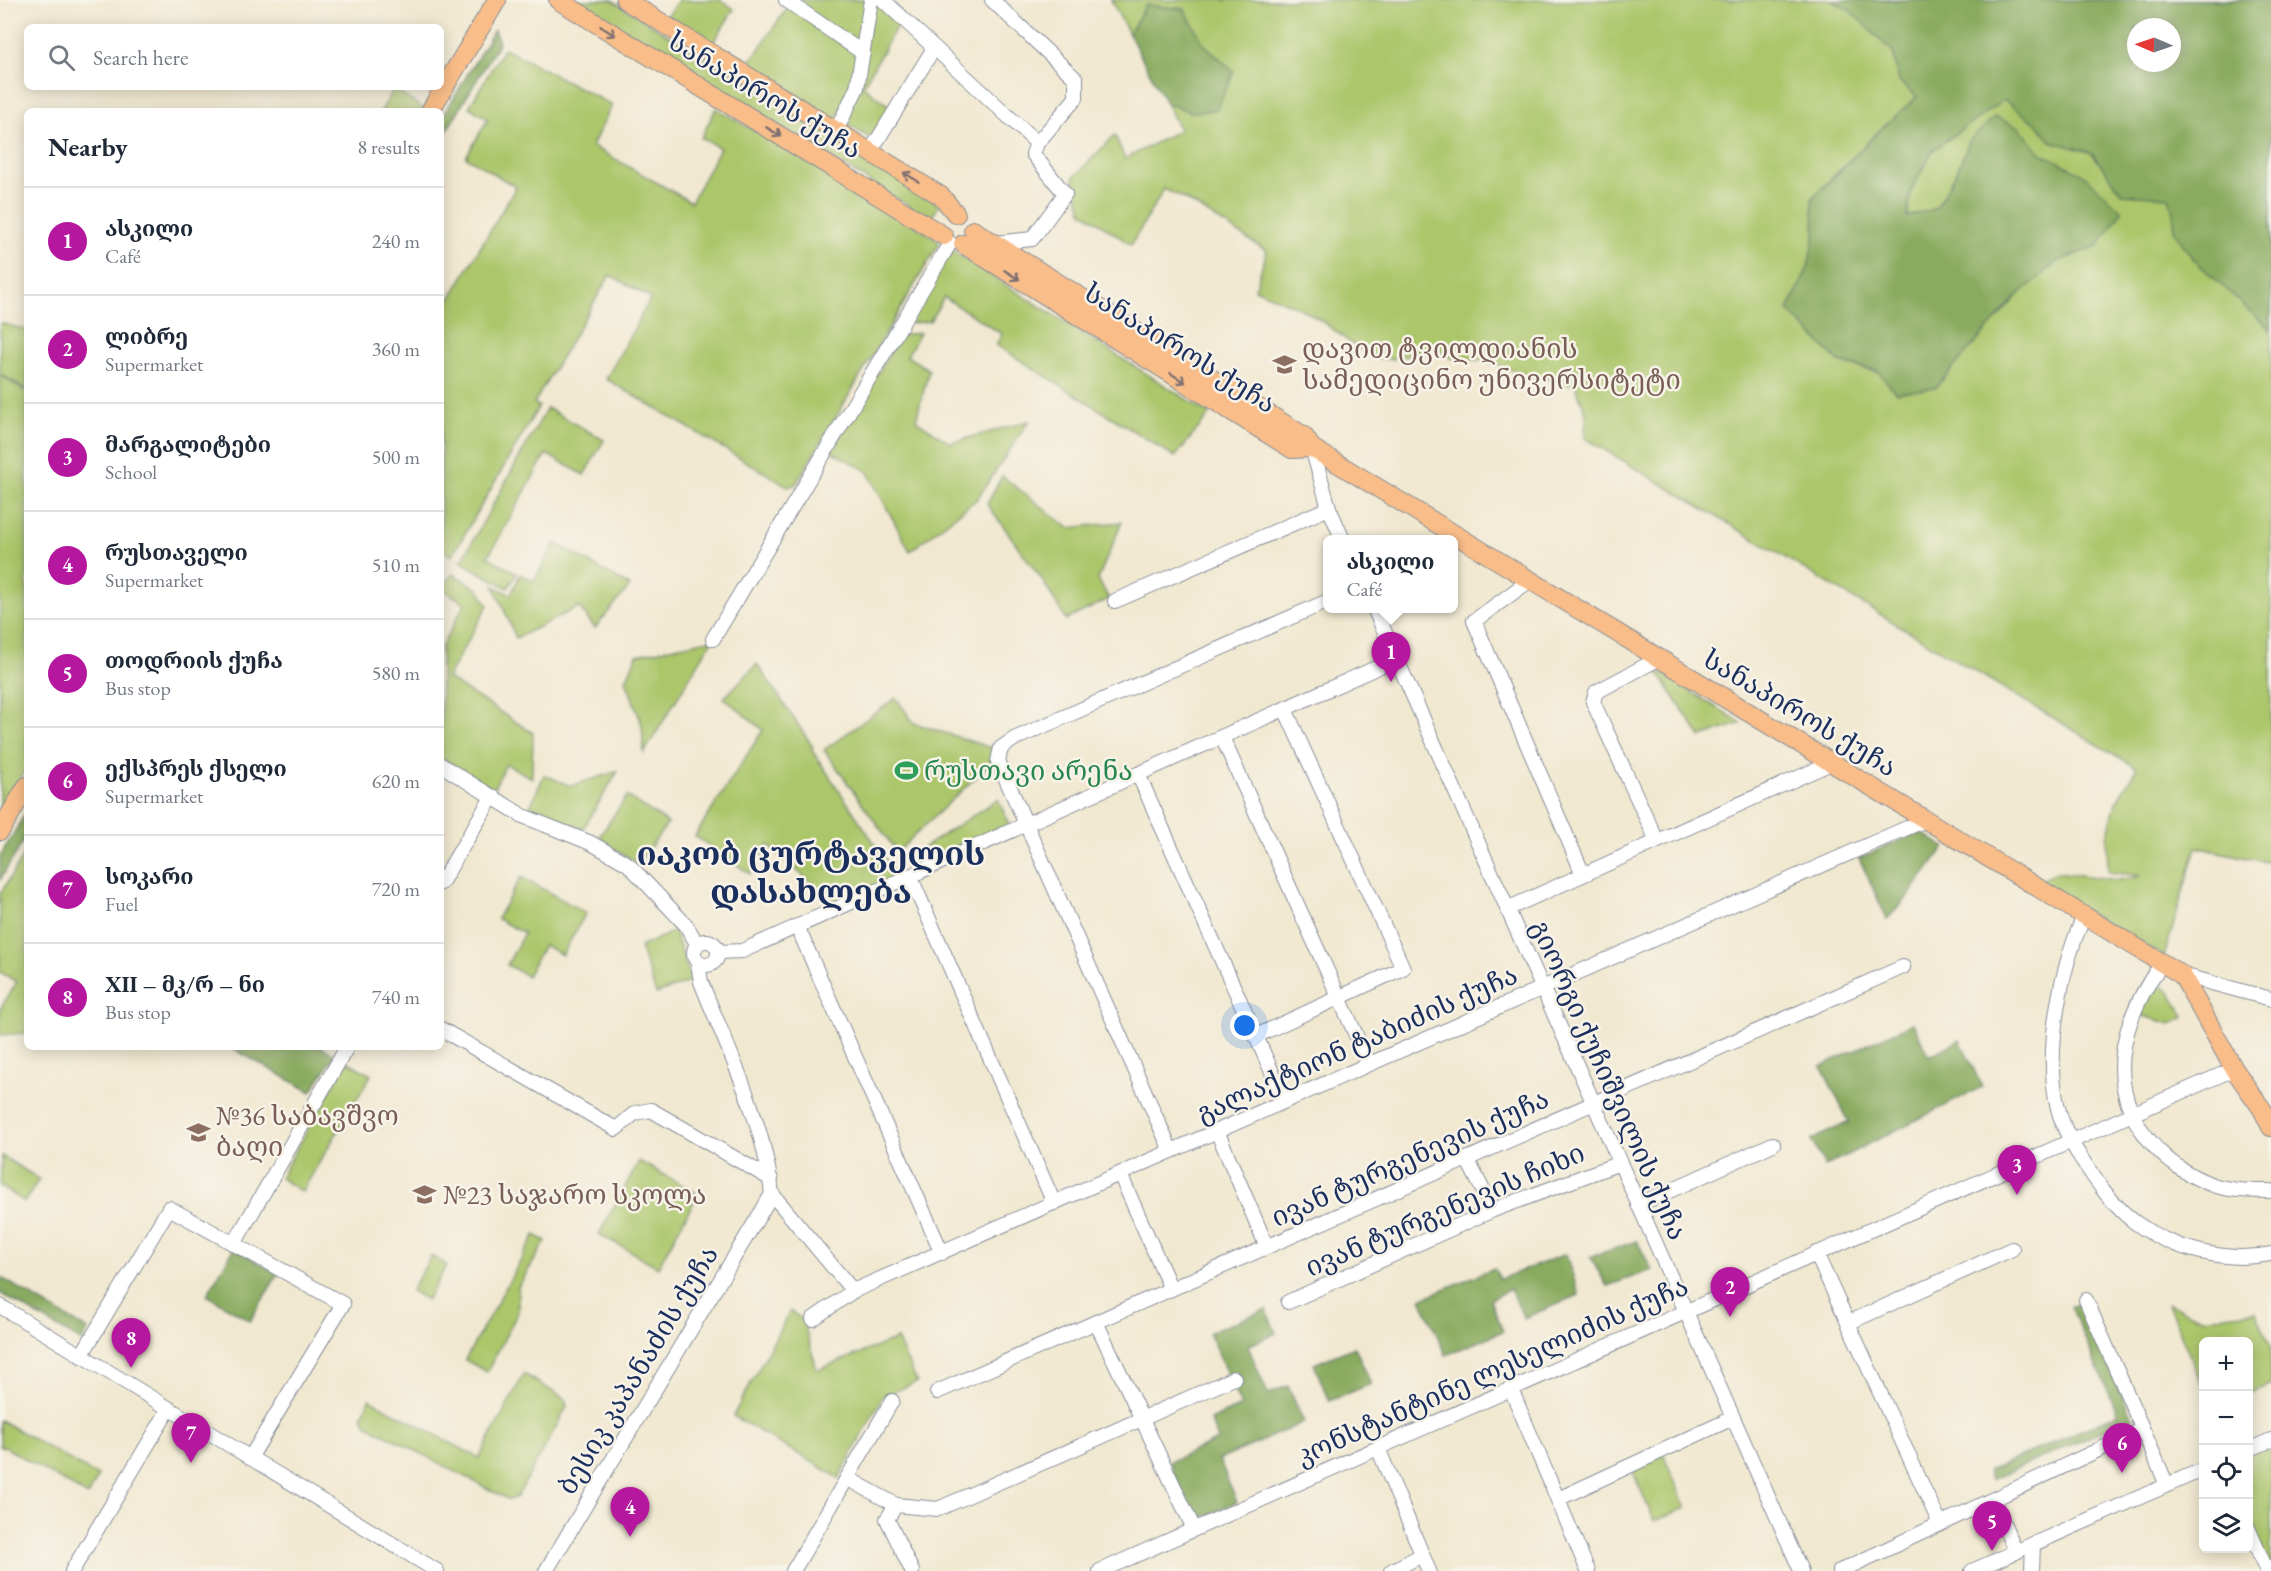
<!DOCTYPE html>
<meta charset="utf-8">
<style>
body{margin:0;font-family:"EB Garamond","Noto Serif Georgian",serif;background:#f6f6f7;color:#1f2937}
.controls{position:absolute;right:18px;bottom:18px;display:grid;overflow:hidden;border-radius:9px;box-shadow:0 3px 15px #0003}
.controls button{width:54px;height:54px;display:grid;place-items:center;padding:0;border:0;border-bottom:2px solid #e0e1e3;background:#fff;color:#1f2937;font:30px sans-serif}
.compass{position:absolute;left:2127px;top:18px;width:54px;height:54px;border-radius:50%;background:#fff;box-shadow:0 3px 15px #0003;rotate:272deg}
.you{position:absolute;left:1245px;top:1026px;width:21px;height:21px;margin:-15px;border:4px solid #fff;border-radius:50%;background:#1a73e8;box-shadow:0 0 0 9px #1a73e833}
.badge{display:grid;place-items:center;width:39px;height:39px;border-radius:50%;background:#b5179e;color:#fff;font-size:20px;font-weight:700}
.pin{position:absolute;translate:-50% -50px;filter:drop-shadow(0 2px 3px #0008)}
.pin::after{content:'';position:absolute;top:32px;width:21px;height:18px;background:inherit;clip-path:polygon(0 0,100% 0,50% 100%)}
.popup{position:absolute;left:1323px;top:535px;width:135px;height:78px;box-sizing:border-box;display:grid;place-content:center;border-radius:9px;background:#fff;filter:drop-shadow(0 2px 4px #0005);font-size:20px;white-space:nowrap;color:#747a83}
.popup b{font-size:22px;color:#1f2937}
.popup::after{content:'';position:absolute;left:50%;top:100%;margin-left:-12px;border:12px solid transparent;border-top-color:#fff}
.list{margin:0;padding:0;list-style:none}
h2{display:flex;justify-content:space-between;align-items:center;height:78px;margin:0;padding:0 24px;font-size:26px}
h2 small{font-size:20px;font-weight:400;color:#747a83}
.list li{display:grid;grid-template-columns:39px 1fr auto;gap:18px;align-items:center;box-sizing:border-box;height:108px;padding:0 24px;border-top:2px solid #e0e1e3}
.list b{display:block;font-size:22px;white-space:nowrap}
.list p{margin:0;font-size:20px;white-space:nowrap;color:#747a83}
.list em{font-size:20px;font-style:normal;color:#747a83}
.icon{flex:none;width:33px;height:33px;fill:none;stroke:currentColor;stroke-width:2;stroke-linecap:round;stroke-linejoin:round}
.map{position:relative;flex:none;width:2271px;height:1571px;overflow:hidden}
.search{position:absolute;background:#fff;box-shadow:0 3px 15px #0003;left:24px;top:24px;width:420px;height:66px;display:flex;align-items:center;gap:15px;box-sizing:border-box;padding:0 21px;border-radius:9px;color:#747a83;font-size:22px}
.panel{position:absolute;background:#fff;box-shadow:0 3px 15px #0003;left:24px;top:108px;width:420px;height:942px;border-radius:9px}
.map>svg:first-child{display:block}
.green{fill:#acc66b;stroke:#647a64;stroke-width:1.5;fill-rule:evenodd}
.forest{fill:#89ab5f;stroke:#526d5e;stroke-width:1.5;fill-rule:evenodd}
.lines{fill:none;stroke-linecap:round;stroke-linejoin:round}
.minor-casing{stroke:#868c97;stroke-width:16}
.major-casing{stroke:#868c97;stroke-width:20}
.minor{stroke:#fff;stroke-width:14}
.major{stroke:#f8bd89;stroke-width:18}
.oneway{stroke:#7e6f71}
.labels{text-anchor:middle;stroke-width:5;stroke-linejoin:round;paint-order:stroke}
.street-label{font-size:27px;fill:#1b2f5e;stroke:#f7f3e8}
.education-label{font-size:27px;fill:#785e54;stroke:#f7f3e8;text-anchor:start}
.leisure-label{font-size:27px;fill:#27864d;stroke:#f7f3e8;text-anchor:start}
.district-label{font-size:33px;font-weight:bold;fill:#1b2f5e;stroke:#f7f3e8}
</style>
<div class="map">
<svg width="2271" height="1571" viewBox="0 0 2271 1571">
<rect width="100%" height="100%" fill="#f7f3e8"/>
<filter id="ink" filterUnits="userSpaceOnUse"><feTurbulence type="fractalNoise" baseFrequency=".0167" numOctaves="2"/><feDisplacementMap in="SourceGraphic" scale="12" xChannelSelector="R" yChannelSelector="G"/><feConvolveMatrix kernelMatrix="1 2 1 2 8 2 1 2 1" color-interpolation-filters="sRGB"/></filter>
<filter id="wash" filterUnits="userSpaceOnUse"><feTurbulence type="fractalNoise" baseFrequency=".008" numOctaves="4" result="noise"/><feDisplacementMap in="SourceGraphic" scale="24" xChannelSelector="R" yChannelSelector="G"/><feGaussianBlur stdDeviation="1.35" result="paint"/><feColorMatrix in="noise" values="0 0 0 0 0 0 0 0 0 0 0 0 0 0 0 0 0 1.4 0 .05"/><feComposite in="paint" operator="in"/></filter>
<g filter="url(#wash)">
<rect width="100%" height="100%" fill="#f1e8d0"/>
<g class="green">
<polygon points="575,0 612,0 937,202 938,208 931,217 927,217"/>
<polygon points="678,0 721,0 734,9 713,43 667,16"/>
<polygon points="792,0 869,0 861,49"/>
<path d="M 1111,0 L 2271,0 L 2271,863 L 2196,847 L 2164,957 L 2036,882 L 2057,872 L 2118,880 L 2142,876 L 2108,872 L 2107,838 L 2116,802 L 2137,768 L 1585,438 L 1586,413 L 1575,385 L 1532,377 L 1483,360 L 1454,359 L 1432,346 C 1369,377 1363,347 1314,316 C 1296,305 1274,298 1255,289 L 1267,251 L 1185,199 L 1164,189 L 1131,245 L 1082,211 L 1073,178 L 1115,135 L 1125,159 L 1180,130 L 1166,103 L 1191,112 L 1234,72 L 1204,44 L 1184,9 L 1146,5 L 1129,34 ZM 2136,27 L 2172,27 L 2172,63 L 2136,63 ZM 1899,81 L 1972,122 L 1933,150 L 1912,189 L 1907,218 L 1936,208 L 1957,171 L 1970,140 L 2099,245 L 2057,262 L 2018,295 L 1935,388 L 1839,362 L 1788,310 L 1808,268 L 1815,234 L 1812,198 L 1879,131 L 1917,97 Z"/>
<polygon points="876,3 898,24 863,86 892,108 872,139 843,123"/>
<polygon points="790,4 858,52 853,83 836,120 749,63"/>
<polygon points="504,48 612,105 592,146 691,202 720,148 701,138 716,108 938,239 939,244 796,484 789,487 606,379 651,298 610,275 534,403 539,406 452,556 441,550 441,314 516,187 466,157 488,119 469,107"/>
<polygon points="394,89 424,109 423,111 381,111"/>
<polygon points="951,250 1210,414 1175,457 996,345 1002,334 944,297 930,321 905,324"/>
<polygon points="0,323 27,330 27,390 0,374"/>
<polygon points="920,333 907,356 929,370 916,420 950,443 1029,421 977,499 910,551 867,471 831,451 901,335"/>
<polygon points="0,375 27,392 27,767 0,811"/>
<polygon points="547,408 604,440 584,475 546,454 488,557 517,573 508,588 461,562"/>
<polygon points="1002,476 1069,528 1122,522 1098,579 1109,599 1066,620 1043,581 987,504"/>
<polygon points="555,543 630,586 595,628 579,607 516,638 494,586 511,595 520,574 534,581"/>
<polygon points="453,574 478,589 488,605 447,678 533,733 532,778 506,764 493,790 441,758 441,648 465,603 441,588"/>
<polygon points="713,639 644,753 642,725 626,680 637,655"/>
<polygon points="757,664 813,747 811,749 896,875 895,878 835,904 768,845 750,874 695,836 763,730 724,698"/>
<polygon points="1656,670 1742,723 1701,737"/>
<polygon points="896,698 914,723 995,749 993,761 897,852 824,750"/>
<polygon points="618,771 583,829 530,807 544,775 571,786"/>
<path d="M 627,796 L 668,823 L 638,864 C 625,853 609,850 600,836 Z"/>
<polygon points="998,799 1009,824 915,865 912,855"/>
<polygon points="27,850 27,1033 0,1035 0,1009 17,982 0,972 0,894"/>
<polygon points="521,877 586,913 562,955 544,945 527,976 507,965 524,933 497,919"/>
<polygon points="674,931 692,981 656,994 640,947"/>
<polygon points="2158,984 2170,992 2185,1017 2171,1024 2140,1015 2147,999"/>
<polygon points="347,1061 371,1075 302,1192 280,1178"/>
<polygon points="2,1156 39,1179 25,1202 0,1186"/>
<polygon points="639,1161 698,1194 658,1267 599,1234"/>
<polygon points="535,1235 546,1241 518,1287 518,1312 487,1372 465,1360"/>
<polygon points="431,1256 447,1265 427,1300 411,1291"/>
<polygon points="2168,1304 2203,1318 2256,1311 2271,1348 2271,1384 2249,1394 2248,1342 2204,1342 2203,1387"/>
<polygon points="790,1311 803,1320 817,1370 897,1339 917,1382 883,1396 839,1478 733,1416"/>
<polygon points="524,1374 565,1399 567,1407 517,1497 509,1500 367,1425 362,1417 369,1399 479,1458"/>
<polygon points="0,1420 98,1476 88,1496 5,1447 0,1446"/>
<polygon points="2271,1445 2271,1571 2249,1521 2248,1453"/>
<polygon points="1663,1454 1686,1508 1654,1521 1631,1467"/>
</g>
<g class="forest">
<path d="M 1831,0 L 2271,0 L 2271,330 L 2193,259 L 2174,231 L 2174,217 L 2169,197 L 2123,194 L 2092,153 L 2051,141 L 2038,125 L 2004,100 L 1933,150 L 1912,189 L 1907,217 L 1936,208 L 1957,171 L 1970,140 L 1995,117 L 2019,127 L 2041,153 L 2083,174 L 2122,211 L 2099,245 L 2057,262 L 2018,295 L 1935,388 L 1896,393 L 1878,371 L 1839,362 L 1788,310 L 1808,268 L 1815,234 L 1812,199 L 1879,131 L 1917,97 L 1899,81 L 1893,52 L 1849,10 ZM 2136,27 L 2172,27 L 2172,63 L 2136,63 Z"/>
<polygon points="1146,5 1184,9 1204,44 1234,72 1216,110 1191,112 1166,103 1129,34"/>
<polygon points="494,30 499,43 441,140 441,119"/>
<polygon points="27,811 27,835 0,880 0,856"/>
<polygon points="1920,832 1945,847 1903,903 1887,919 1859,858"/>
<polygon points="1913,1023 1929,1056 1960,1040 1982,1087 1825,1166 1811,1140 1849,1122 1821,1066"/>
<polygon points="230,1047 322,1047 335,1055 311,1092"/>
<polygon points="1637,1241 1652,1270 1607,1286 1590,1257"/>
<polygon points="234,1248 278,1274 250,1321 207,1295"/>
<polygon points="1566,1254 1579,1295 1524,1318 1510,1289 1490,1300 1503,1331 1446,1355 1421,1299 1494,1268 1500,1279"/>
<polygon points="0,1277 88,1330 82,1342 0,1293"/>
<polygon points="2082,1302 2132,1418 1991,1480 1988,1471 2118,1414 2071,1307"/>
<polygon points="1266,1309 1276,1333 1248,1346 1268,1394 1288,1386 1304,1422 1219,1460 1237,1502 1194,1521 1169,1462 1218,1440 1210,1420 1241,1406 1209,1333"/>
<polygon points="1355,1347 1371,1384 1329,1401 1314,1364"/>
</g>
</g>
<g filter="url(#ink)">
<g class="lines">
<defs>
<g id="minor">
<polyline points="786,0 863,53"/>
<polyline points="883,0 1037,143"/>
<polyline points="992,0 1076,79 1076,98 1037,143 1033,154 1065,194 1032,239 994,243"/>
<polyline points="836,131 857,88 871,0"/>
<polyline points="870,152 934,48"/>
<polyline points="1312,448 1329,508 1343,540"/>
<polyline points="1529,581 1474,621 1583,874"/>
<polyline points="1115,601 1329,508"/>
<polyline points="1374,608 1801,1571"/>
<polyline points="713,639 950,243"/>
<polyline points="1222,737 1369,1064"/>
<polyline points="441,765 523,816 591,843 628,864 686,925 697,944"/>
<polyline points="1138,774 1285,1101"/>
<polyline points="1657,841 1593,702 1596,692 1658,659"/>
<polyline points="910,876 1054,1203"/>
<polyline points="441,883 492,797"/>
<polyline points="1507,909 1831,763"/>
<path d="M 2084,916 C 2061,967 2046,1043 2056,1099 C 2060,1122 2070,1142 2083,1161 C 2098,1184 2114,1207 2136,1223 C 2173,1250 2227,1263 2271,1254"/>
<polyline points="797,926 942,1253"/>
<circle cx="706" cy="953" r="12"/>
<polyline points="718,952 742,951 1396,659"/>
<path d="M 698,963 L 701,982 C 728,1050 764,1121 772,1194 L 853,1291"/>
<path d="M 2162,963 C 2119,1023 2101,1092 2158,1150 C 2173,1166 2195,1179 2216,1186 C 2234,1191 2253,1191 2271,1191"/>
<polyline points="2182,975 2271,999"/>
<polyline points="441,1029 616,1129 635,1113 651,1110 771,1179"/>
<polyline points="1256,1036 1403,968 1285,709"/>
<polyline points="1217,1131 1267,1247"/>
<polyline points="1171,1151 998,761 1001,748 1014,739 1328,601"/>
<polyline points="1467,1159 1493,1210"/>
<polyline points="1120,1174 1171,1289"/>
<polyline points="1638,1205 1773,1144"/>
<polyline points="234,1244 347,1047"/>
<polyline points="1816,1253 1940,1524"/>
<polyline points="2086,1300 2167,1485"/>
<polyline points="1288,1302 1493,1210 1620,1163"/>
<polyline points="0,1306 437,1571"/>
<polyline points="813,1319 853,1291 1925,820"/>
<polyline points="1096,1322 1194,1529"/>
<polyline points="1848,1323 2012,1249"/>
<polyline points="81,1356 169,1208 343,1304 250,1458"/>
<polyline points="1511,1389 1588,1571"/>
<polyline points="937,1392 1903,967"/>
<polyline points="1378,1448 1429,1571"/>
<polyline points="2248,1450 2271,1440"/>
<polyline points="847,1478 896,1505 938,1509 1234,1378"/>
<polyline points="1558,1499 1733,1418"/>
<polyline points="1993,1500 2016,1552"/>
<polyline points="896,1505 887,1519 912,1571"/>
<polyline points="2248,1528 2267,1571"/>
<polyline points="72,1571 169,1409"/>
<polyline points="546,1571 772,1194"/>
<polyline points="793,1571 892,1401"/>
<polyline points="1100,1571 2234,1069"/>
<polyline points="1391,1571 1422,1555"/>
<polyline points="1840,1571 2141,1430"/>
<polyline points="1972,1571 2204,1469"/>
<polyline points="2032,1571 2033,1544"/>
</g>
<g id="major">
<polyline points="558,0 944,236"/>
<polyline points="625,0 941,196 956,214"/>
<polyline points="430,111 497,0"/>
<polyline points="973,230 1304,436 1312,448 2182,975 2234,1069 2262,1109 2271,1127"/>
<polyline points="963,244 1292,449 1312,448"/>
<polyline points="0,831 27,786"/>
</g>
</defs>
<use href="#minor" class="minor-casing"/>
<use href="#major" class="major-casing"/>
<use href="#minor" class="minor"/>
<use href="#major" class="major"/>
</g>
<defs><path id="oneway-shaft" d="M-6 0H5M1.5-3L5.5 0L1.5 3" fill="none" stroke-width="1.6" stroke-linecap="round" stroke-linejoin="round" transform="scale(1.5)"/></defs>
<g class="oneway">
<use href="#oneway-shaft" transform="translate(608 31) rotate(32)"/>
<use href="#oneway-shaft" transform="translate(774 132) rotate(31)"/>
<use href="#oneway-shaft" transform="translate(911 177) rotate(-148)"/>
<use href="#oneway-shaft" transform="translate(1012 275) rotate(32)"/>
<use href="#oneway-shaft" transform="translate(1178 378) rotate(32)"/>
</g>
</g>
<defs>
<symbol id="university-bare" viewBox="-9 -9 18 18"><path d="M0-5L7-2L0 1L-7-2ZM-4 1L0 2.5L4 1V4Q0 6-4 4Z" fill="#8d6e63" stroke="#f7f3e8" stroke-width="2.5" paint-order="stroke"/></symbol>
<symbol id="stadium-bare" viewBox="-9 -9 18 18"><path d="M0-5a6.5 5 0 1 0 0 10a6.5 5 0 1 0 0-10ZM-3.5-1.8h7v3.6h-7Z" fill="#2e9e5b" stroke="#f7f3e8" stroke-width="2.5" paint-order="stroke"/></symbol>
<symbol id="school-bare" viewBox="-9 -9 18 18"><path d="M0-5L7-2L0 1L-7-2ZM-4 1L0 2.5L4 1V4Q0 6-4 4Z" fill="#8d6e63" stroke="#f7f3e8" stroke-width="2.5" paint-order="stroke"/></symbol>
</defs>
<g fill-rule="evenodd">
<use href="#university-bare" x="1268" y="348" width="33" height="33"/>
<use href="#stadium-bare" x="890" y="754" width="33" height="33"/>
<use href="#school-bare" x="182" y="1116" width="33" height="33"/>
<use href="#school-bare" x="408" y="1178" width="33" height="33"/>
</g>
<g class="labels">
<g class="street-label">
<text transform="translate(765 95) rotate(31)" y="9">სანაპიროს ქუჩა</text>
<text transform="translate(1180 348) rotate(32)" y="9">სანაპიროს ქუჩა</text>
<text transform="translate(1800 713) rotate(31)" y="9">სანაპიროს ქუჩა</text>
<text transform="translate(1357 1044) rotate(-24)" y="9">გალაქტიონ ტაბიძის ქუჩა</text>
<text transform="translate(1609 1080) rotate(66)" y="9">გიორგი ქუჩიშვილის ქუჩა</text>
<text transform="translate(1410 1158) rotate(-24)" y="9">ივან ტურგენევის ქუჩა</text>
<text transform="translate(1445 1210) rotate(-23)" y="9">ივან ტურგენევის ჩიხი</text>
<text transform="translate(638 1370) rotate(-59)" y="9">ბესიკ კაპანაძის ქუჩა</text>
<text transform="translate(1492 1371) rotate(-24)" y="9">კონსტანტინე ლესელიძის ქუჩა</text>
</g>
<g class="education-label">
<text x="1302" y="358">დავით ტვილდიანის<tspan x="1302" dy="31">სამედიცინო უნივერსიტეტი</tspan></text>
<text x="216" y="1125">№36 საბავშვო<tspan x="216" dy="31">ბაღი</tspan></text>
<text x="443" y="1204">№23 საჯარო სკოლა</text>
</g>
<g class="leisure-label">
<text x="924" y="780">რუსთავი არენა</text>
</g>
<g class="district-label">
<text x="811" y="865">იაკობ ცურტაველის<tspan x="811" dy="38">დასახლება</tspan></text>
</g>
</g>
</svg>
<div class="controls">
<button>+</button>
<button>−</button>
<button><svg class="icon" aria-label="locate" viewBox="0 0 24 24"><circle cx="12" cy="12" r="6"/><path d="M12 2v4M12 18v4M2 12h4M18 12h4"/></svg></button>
<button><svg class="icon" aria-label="layers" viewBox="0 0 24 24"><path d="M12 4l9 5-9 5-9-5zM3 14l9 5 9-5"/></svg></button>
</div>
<svg class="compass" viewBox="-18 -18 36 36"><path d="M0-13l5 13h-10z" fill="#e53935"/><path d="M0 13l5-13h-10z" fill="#747a83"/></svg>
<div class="you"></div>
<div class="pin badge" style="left:1391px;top:682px">1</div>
<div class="popup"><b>ასკილი</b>Café</div>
<div class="pin badge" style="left:1730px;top:1317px">2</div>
<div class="pin badge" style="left:2017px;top:1195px">3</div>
<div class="pin badge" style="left:630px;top:1537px">4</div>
<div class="pin badge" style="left:1992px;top:1551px">5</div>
<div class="pin badge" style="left:2122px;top:1473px">6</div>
<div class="pin badge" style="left:191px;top:1463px">7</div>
<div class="pin badge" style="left:131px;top:1368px">8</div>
<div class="search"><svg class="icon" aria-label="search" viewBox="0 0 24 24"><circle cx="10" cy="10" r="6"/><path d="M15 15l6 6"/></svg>Search here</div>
<section class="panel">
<h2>Nearby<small>8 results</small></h2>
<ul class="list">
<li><span class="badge">1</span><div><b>ასკილი</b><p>Café</p></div><em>240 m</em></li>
<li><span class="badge">2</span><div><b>ლიბრე</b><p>Supermarket</p></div><em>360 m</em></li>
<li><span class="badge">3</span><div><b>მარგალიტები</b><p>School</p></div><em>500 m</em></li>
<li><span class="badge">4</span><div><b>რუსთაველი</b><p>Supermarket</p></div><em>510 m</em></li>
<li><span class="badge">5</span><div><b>თოდრიის ქუჩა</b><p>Bus stop</p></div><em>580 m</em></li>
<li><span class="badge">6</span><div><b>ექსპრეს ქსელი</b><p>Supermarket</p></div><em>620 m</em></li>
<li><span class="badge">7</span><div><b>სოკარი</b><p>Fuel</p></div><em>720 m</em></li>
<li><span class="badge">8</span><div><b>XII – მკ/რ – ნი</b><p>Bus stop</p></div><em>740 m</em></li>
</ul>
</section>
</div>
